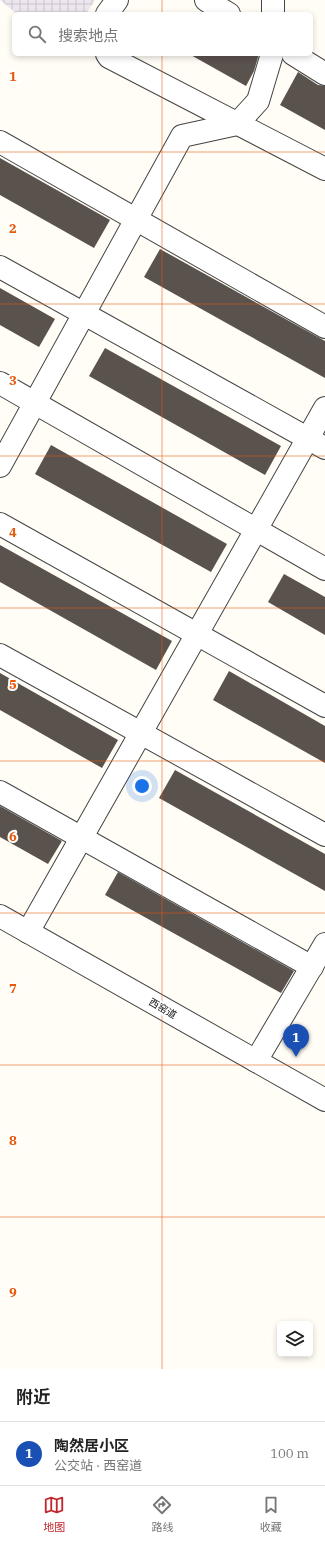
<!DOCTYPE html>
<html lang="zh">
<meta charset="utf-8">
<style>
body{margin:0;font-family:"IBM Plex Serif","Noto Sans SC",serif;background:#f6f6f6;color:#222}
.controls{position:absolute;right:12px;bottom:12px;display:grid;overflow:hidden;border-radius:6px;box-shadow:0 2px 6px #0003}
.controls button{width:36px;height:36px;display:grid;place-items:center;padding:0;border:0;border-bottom:1px solid #e0e0e0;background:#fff;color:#222;font:20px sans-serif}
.you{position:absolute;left:142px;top:786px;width:14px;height:14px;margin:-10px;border:3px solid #fff;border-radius:50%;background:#1a73e8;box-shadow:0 0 0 6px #1a73e833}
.badge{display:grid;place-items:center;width:26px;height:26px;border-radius:50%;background:#c4262e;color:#fff;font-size:13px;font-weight:700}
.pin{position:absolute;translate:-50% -33px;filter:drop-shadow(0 1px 2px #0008)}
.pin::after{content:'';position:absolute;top:21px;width:14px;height:12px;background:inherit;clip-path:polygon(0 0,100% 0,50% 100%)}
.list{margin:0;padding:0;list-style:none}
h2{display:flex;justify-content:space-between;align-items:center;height:52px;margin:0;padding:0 16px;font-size:17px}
h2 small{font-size:13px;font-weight:400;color:#767676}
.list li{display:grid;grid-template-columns:26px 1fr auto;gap:12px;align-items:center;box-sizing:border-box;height:64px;padding:0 16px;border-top:1px solid #e0e0e0}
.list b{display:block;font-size:15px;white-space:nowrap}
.list p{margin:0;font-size:13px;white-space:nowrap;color:#767676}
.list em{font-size:13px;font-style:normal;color:#767676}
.icon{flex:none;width:22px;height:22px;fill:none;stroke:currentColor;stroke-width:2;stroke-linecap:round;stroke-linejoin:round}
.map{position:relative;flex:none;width:325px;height:1369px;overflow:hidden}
.search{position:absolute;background:#fff;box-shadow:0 2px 6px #0003;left:12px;right:12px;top:12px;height:44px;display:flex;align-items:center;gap:10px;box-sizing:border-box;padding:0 14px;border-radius:6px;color:#767676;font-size:15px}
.sheet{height:116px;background:#fff}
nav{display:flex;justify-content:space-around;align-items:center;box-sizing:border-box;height:56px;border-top:1px solid #e0e0e0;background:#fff;font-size:11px;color:#767676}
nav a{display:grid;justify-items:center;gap:2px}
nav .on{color:#c4262e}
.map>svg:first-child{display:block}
.industrial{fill:url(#industrial-grid)}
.building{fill:#5a524d}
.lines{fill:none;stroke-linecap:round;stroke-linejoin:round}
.minor-casing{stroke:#444;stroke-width:24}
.minor{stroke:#fff;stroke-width:22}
.grid{fill:none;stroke:#e8590c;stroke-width:1;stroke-opacity:0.55}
.labels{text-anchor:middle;stroke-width:4;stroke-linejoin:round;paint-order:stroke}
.street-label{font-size:10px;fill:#111;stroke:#fff}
.grid-label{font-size:13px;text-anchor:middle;font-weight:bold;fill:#e8590c;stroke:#fff;stroke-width:4;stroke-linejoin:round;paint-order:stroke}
</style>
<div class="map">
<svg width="325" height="1369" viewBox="0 0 325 1369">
<defs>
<pattern id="industrial-grid" width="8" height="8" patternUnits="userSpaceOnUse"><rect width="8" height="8" fill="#eee6ef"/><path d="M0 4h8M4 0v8" fill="none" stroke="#cbc4cc"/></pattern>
</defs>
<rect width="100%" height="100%" fill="#fffdf5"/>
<polygon class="industrial" points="0,0 95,0 86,14 17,14"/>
<g class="building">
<polygon points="189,54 259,54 254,71 246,86"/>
<polygon points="298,72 318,85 325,86 325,130 280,105"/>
<polygon points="0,158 110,220 94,248 0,195"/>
<polygon points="160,249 325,341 325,378 144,277"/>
<polygon points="0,288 55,319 39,347 0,325"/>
<polygon points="105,348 281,446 265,475 89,376"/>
<polygon points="51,445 227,544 211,572 35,474"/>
<polygon points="0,545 172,641 156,670 0,582"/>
<polygon points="284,574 325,597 325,635 268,602"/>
<polygon points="229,671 325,726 325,763 213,700"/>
<polygon points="0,673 118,740 102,768 0,710"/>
<polygon points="175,770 325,854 325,891 159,798"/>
<polygon points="0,806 62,841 48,864 0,837"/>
<polygon points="118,872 294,971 281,993 105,895"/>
</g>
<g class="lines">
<defs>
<g id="minor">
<polyline points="206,0 229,14"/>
<polyline points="273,0 273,14"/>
<polyline points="107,14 117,0"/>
<polyline points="107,54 109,57 325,169"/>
<polyline points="293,54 325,74"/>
<polyline points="0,142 325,327"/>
<polyline points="0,267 325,448"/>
<polyline points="0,383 325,569"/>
<polyline points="0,466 182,136 237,124 258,101 272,54"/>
<polyline points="0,524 325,706"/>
<polyline points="0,655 325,835"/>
<polyline points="0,792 312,967"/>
<polyline points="0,916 325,1100"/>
<polyline points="28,932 325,408"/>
<polyline points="256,1061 325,944"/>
</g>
</defs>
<use href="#minor" class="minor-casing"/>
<use href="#minor" class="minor"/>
</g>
<path class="grid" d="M 162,0 L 162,14M 162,54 L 162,1369M 0,152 L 325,152M 0,304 L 325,304M 0,456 L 325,456M 0,608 L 325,608M 0,761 L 325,761M 0,913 L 325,913M 0,1065 L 325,1065M 0,1217 L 325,1217"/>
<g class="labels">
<g class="street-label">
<text transform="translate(163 1008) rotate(30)" y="4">西窑道</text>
</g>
</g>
<g class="grid-label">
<text x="13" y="81">1</text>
<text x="13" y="233">2</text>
<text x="13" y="385">3</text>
<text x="13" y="537">4</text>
<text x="13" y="689">5</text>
<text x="13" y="841">6</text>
<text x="13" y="993">7</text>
<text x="13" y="1145">8</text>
<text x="13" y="1297">9</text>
</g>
</svg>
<div class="controls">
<button><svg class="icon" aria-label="layers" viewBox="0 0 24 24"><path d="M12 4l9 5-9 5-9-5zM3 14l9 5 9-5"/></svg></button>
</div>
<div class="you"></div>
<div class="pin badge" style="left:296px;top:1057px;background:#1a4fb4">1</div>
<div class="search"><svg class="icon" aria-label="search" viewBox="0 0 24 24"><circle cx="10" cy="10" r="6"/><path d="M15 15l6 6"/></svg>搜索地点</div>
</div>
<section class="sheet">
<h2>附近<small></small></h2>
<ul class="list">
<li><span class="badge" style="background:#1a4fb4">1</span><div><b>陶然居小区</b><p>公交站 · 西窑道</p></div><em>100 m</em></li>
</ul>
</section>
<nav>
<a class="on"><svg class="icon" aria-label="map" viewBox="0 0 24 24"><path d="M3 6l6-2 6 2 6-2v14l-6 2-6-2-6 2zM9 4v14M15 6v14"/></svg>地图</a>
<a><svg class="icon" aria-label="directions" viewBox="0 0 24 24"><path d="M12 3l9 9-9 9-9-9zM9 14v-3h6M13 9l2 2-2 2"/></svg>路线</a>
<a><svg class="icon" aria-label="saved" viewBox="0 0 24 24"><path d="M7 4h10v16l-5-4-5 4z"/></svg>收藏</a>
</nav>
